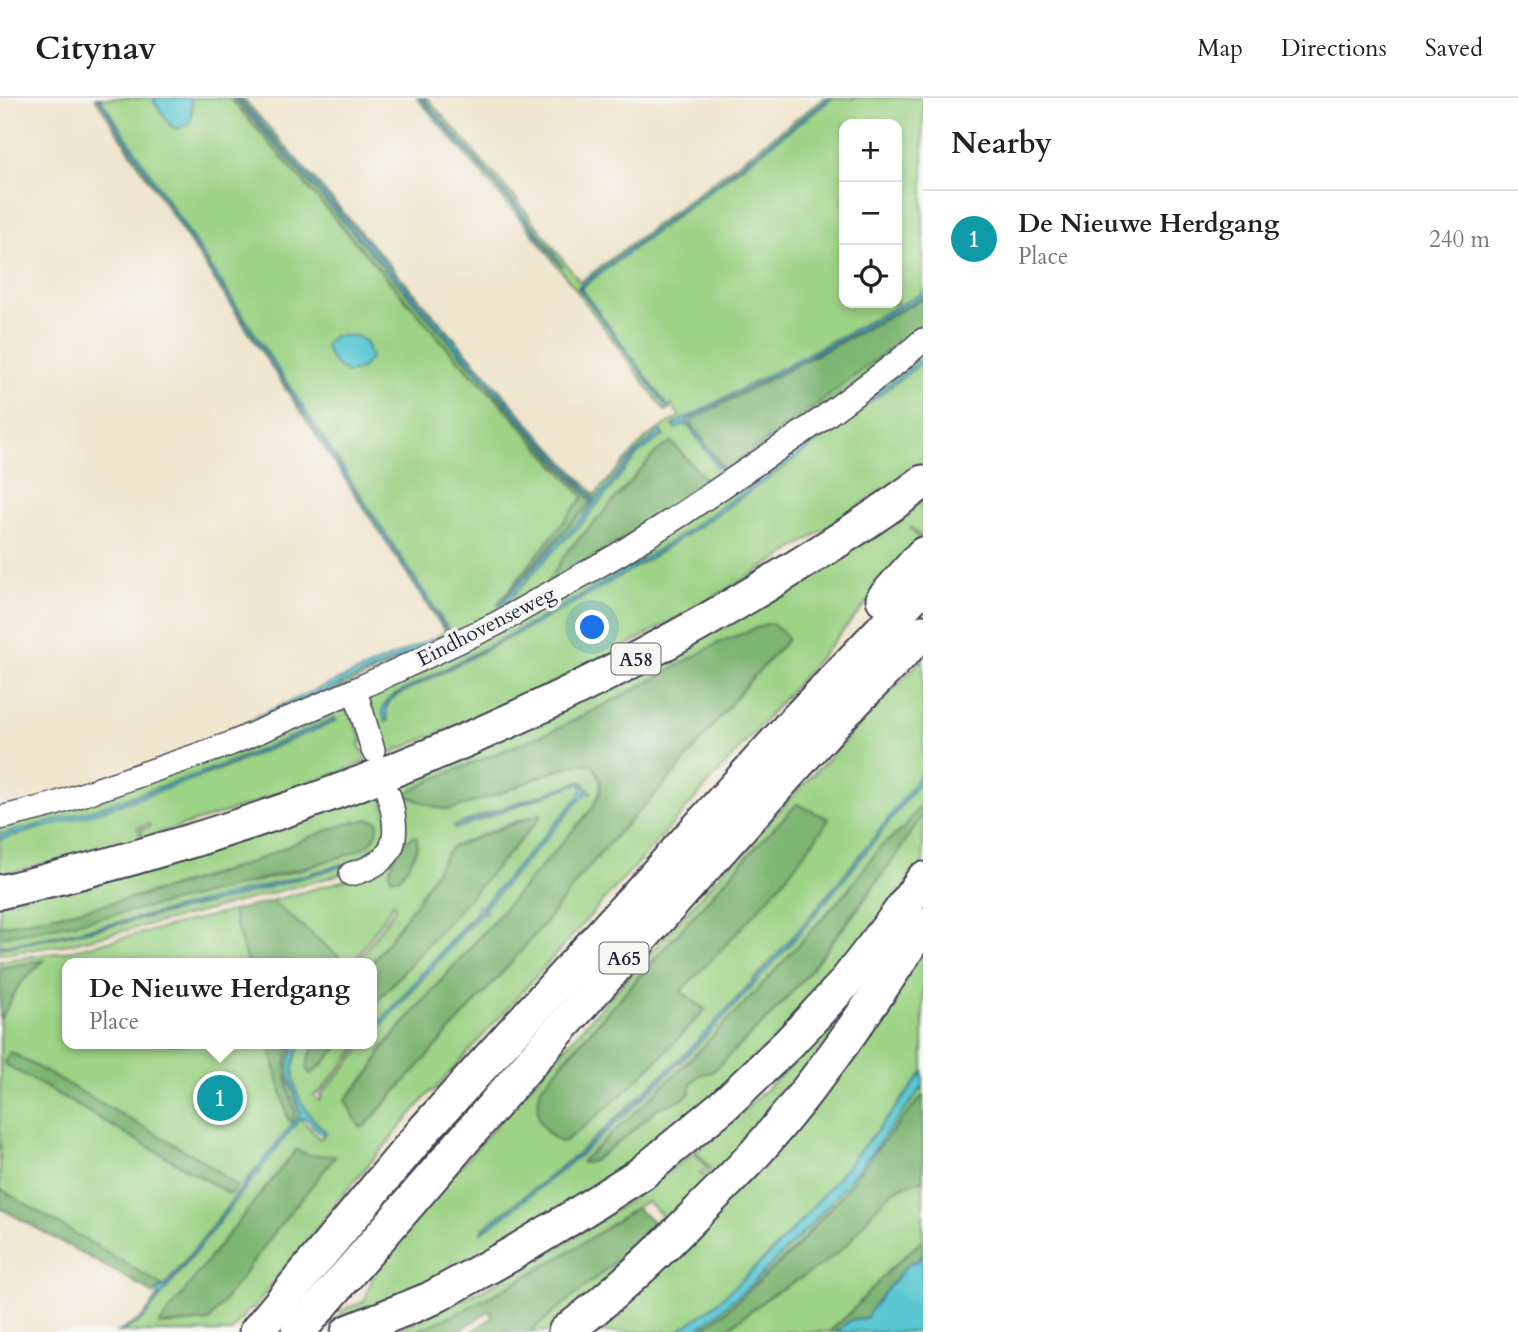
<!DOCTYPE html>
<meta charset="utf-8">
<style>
body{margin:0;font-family:Cardo,serif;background:#f6f6f6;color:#202124}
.controls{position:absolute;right:21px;top:21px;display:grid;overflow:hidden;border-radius:14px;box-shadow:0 4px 10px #0003}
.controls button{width:63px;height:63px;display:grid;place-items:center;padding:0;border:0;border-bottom:2px solid #e0e0e0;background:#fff;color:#202124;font:35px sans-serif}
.you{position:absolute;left:593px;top:530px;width:24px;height:24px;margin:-18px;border:5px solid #fff;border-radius:50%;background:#1a73e8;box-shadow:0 0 0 10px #1a73e833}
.badge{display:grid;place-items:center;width:46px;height:46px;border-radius:50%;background:#1a73e8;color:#fff;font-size:23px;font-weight:700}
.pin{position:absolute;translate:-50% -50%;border:4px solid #fff;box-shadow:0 2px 7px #0006}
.popup{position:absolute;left:62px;top:860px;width:315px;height:91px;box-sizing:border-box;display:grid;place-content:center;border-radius:14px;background:#fff;filter:drop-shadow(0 2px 5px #0005);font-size:23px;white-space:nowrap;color:#757577}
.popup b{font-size:26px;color:#202124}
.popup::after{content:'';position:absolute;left:50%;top:100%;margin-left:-14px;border:14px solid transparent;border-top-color:#fff}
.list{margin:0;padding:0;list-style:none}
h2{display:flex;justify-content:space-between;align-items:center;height:91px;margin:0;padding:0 28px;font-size:30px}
h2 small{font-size:23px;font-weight:400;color:#757577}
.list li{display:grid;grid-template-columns:46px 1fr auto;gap:21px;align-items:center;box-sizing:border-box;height:98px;padding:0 28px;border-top:2px solid #e0e0e0}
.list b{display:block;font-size:26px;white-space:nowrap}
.list p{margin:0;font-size:23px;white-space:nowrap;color:#757577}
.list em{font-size:23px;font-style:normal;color:#757577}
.icon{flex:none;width:38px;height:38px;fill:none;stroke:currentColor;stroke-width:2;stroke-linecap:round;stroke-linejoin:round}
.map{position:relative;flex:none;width:923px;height:1234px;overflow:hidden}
header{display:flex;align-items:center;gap:42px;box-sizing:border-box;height:98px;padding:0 35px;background:#fff;border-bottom:2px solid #e0e0e0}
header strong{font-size:33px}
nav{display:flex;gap:38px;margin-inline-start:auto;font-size:24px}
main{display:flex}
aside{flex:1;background:#fff}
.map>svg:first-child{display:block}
.green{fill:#9cd385;stroke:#5f7a60;stroke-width:2;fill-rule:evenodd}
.forest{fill:#7db572;stroke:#506c56;stroke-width:2}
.water{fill:#5ac7d2;stroke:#3e7486;stroke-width:2}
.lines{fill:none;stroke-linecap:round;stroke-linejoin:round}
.minor-casing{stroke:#413f51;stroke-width:26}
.highway-casing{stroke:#413f51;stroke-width:37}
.minor{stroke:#fff;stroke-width:23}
.highway{stroke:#fff;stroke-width:33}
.labels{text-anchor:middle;stroke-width:7;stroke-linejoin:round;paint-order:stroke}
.shield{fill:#f6f6f2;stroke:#626272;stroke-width:2}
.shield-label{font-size:19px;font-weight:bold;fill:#22223b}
.street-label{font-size:21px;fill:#22223b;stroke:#f6f6f2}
</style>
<header>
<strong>Citynav</strong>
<nav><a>Map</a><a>Directions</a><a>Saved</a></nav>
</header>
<main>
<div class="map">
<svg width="923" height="1234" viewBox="0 0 923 1234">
<rect width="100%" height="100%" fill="#f6f6f2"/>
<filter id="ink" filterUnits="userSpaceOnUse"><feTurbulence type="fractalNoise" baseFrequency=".0143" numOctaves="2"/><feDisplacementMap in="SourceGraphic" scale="14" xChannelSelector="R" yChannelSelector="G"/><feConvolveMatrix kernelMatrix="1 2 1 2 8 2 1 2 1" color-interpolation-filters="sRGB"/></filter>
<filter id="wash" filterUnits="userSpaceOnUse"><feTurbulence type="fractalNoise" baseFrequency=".00686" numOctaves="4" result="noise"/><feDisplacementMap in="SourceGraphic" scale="28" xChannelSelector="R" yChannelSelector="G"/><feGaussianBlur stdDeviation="1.57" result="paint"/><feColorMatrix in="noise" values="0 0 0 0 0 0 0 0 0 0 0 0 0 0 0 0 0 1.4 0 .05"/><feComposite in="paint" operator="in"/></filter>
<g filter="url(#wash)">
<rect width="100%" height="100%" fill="#f0e5ce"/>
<g class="green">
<path d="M 95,0 L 98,0 L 448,534 L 449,532 L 100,0 L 155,0 L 154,4 L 170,27 L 178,31 L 192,16 L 191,0 L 230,0 L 450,253 L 501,306 L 584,399 L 506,497 L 591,403 L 234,0 L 236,0 L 452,245 L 595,404 L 582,420 L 523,481 L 500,507 L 503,509 L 554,452 L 584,423 L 637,357 L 656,341 L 663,339 L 655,337 L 635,356 L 596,403 L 239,0 L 243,0 L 526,322 L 595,397 L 645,341 L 654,334 L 680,318 L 671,306 L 670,311 L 665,313 L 574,189 L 523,124 L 417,0 L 420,0 L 510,103 L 562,169 L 517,108 L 423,0 L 427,0 L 517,102 L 580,184 L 824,0 L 829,0 L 578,189 L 668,311 L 668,308 L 581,190 L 833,0 L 923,0 L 923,195 L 673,327 L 677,330 L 684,326 L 688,328 L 722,371 L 687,323 L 689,321 L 923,199 L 923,201 L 692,322 L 692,327 L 724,372 L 815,308 L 923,226 L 923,237 L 889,263 L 561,485 L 258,630 L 231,635 L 257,618 L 258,623 L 437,544 L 434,540 L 445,534 ZM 844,26 L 897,26 L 897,205 L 844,205 ZM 671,344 L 708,384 L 568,452 Z"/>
<path d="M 923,247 L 923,260 L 747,391 L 672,443 L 620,475 L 530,526 L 394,597 C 383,604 381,612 385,624 L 388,623 C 385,613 386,606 394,599 C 472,560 549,520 624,476 C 729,414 826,337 923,264 L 923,363 C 820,438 710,505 597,563 C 529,598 458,627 388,656 L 385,655 L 382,656 L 366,604 L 371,595 L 484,535 Z"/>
<path d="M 923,397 L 923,439 L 922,440 L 911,429 L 910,430 L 920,442 C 763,630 595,810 433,994 L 431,993 L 342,1098 L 253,1211 L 248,1212 L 231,1234 L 122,1234 L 143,1221 L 257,1075 L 259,1076 L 261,1073 L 259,1072 L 300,1020 L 320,1041 L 326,1035 C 321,1029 315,1025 310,1019 C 293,998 288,969 301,946 L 315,946 L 308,962 L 320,969 L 340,946 L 361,946 L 318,996 L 316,995 L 314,998 L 319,1003 L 322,1000 L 320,998 L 365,946 L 372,946 L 372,938 L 481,814 L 483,816 L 486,814 L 483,811 L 586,695 L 590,696 L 591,693 L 588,691 L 583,684 L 509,707 L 454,728 L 455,731 L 573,687 L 580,686 L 583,688 L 579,699 L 481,809 L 478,807 L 476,809 L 478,811 L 372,933 L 372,909 L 541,719 L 541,716 L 516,723 L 452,749 L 446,756 L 416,805 L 372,865 L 357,865 L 395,810 L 394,805 L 353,865 L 346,865 L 272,803 L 367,776 L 405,707 L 395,689 ZM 787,542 L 746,587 L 676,674 L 618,735 L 581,778 L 549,820 L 509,867 L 365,1028 L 360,1029 L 345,1002 L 371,973 L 383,950 L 410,918 L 591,712 C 598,698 605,692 598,677 C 596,671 594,667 587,666 C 571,663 522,687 504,694 C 487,700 469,705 452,711 C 440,713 422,703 409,699 L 408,695 L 436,680 L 559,630 L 645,586 L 719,545 ZM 335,1058 L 283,1123 L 209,1223 L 160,1227 L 217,1150 Z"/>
<path d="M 923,560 L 923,673 L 877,736 L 792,840 L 694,947 L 577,1056 L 484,1130 L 482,1134 L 583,1054 L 685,960 L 790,847 L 895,717 L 923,679 L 923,704 L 905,729 L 880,749 L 848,792 L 727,925 L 642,1008 L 582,1063 L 593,1063 L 628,1037 L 658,1010 L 681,1002 L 690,995 L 691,985 L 699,977 L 712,974 C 733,954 754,935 774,914 C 829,853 879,785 923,716 L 923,765 L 815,904 L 661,1046 L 534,1132 L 357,1219 L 332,1230 L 332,1227 L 344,1211 L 364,1204 L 373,1178 L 371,1173 L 507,1014 L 753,740 ZM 797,707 L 829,721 C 787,785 733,839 680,893 L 705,911 C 660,958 617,1005 565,1043 L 560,1044 L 546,1033 L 561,965 L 749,756 Z"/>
<path d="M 341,609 C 353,616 357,631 363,644 L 359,646 L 367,662 L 354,669 L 230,713 L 143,740 L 141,732 L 150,729 L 149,726 L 138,730 L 141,741 L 78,758 L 0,777 L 0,741 L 74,721 L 168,690 L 235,666 L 335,620 L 285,642 L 206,673 L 77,717 L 0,737 L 0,726 Z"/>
<path d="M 379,691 L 393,738 L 365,768 L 327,780 L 198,815 L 68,846 L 0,856 L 0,850 L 102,830 L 229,801 L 359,762 L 376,748 L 372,750 L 365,757 L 353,763 C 237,797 120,827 0,848 L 0,839 C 69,826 137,812 205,796 C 260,783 318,770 369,746 L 355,723 L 300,743 L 249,765 L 168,790 L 90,810 L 0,828 L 0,805 Z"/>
<path d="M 232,813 L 247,865 L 68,865 L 68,946 L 269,946 L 288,1021 L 296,1014 C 287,991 281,969 292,946 L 296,946 L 292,953 L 289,982 L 300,1016 L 257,1070 L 256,1070 L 204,1139 L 161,1192 L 159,1190 L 161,1187 L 0,1091 L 0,922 L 19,887 L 43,863 L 0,870 L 0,863 L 69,853 ZM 11,954 L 202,1062 L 237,1088 L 230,1096 L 5,966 Z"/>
<polygon points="923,851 923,974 895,1011 800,1124 770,1155 734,1189 711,1210 679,1234 585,1234"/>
<path d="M 862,891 L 806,986 L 556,1234 L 530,1234 L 655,1131 L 660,1124 L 661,1116 L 647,1104 L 643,1105 L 572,1152 L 474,1207 L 416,1234 L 392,1234 C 424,1219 457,1205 488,1189 C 561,1151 629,1105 694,1054 L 707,1069 L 699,1075 L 702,1078 L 710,1070 L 696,1053 L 745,1011 L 789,970 Z"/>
<path d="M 923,987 L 923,997 L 920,1001 L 875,1054 L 842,1097 L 797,1148 L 726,1213 L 699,1234 L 694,1234 C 783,1165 856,1078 923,987 Z"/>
<polygon points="923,1082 923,1142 890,1171 849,1216 829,1234 723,1234 774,1195 803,1179 892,1094 903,1088"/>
</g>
<g class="forest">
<polygon points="230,0 234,0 592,404 555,442 498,507 497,507 583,399 501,306 450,253"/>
<polygon points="923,201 923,226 815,308 723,373 721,367 692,327 692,322"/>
<polygon points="671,344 708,384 651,424 546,487 568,452 595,424 656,354"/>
<path d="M 766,526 L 772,526 L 786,537 L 787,542 L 746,587 L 676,674 L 618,735 L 581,778 L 549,820 L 509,867 L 365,1028 L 360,1029 L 345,1002 L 371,973 L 383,950 L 410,918 L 591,712 C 598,698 605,692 598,677 C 596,671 594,668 587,666 C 571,663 522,687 504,694 C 487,700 469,705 452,711 C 440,713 422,703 409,699 L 407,698 L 407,695 L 436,680 L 559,630 L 645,586 L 718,545 Z"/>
<polygon points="923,704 923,716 899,753 845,826 806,878 772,916 712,974 699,977 691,985 690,995 681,1002 658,1010 628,1037 593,1063 583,1065 582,1063 642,1008 685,967 759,890 848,792 880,749 905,729"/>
<path d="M 797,706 L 829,721 C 787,784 734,839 681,893 L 705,912 C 662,959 617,1005 565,1043 L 560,1044 C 535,1029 535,1015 541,989 L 749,756 Z"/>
<polygon points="540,716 541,719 372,909 372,865 416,805 446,756 452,749"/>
<path d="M 370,721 L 378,723 C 379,732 376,740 369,746 C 355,757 316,766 298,771 C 201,800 100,821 0,839 L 0,828 C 84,812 169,794 249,765 C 289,750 328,727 370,721 Z"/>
<path d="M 414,738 L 417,739 C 419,756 409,766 399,780 L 392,780 L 389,775 C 392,761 402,745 414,738 Z"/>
<polygon points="272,803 338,858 346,865 247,865 232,813"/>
<polygon points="44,862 19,887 0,922 0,870"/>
<path d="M 269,946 L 292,946 C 281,969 287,991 296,1014 L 291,1024 L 288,1021 Z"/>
<path d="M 315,946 L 340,946 C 331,956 322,970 310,976 L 307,972 L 308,962 Z"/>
<polygon points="10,954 202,1062 237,1088 231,1096 4,965"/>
<polygon points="923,997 923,1082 903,1088 892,1094 874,1112 848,1146 830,1161 803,1179 774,1195 723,1234 699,1234 726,1213 792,1154 842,1097 875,1054"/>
<polygon points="296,1052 310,1057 336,1058 283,1123 209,1223 159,1227 217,1150"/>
<polygon points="0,1091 162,1187 154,1197 143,1189 0,1110"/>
<path d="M 636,1110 L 658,1127 L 655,1131 L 530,1234 L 471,1234 L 490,1221 L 492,1219 L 490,1214 L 488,1214 L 456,1234 L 416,1234 C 493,1200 567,1158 636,1110 Z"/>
<polygon points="923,1142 923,1156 918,1163 909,1165 875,1206 868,1218 865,1220 851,1222 836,1234 829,1234 849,1216 890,1171"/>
</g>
<g class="water">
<polygon points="98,0 100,0 122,32 449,533 448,534 433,513"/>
<polygon points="155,0 191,0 192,17 189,25 178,31 170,27 154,3"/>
<polygon points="236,0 239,0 596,402 635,356 659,334 661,333 663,337 637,357 584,423 554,452 503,509 502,510 500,507 557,444 582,420 595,404 452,245"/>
<polygon points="420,0 423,0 517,108 553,154 563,169 510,103"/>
<polygon points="829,0 833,0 581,190 668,308 668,311 578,189"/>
<polygon points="923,195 923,199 917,202 689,321 687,323 722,371 720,373 688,328 684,326 675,331 673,327"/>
<path d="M 333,238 L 356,238 L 365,243 L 371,260 L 361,271 L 347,275 C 335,268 329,261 325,247 Z"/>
<path d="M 923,260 L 923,264 C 826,337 729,413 624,476 C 549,521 471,559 394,599 C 386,606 385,612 388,623 L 385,624 L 382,612 L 389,600 L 530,526 L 620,475 L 672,443 L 747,391 Z"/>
<polygon points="434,540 437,544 259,623 257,618"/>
<path d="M 335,620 L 336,623 C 227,670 116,713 0,741 L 0,737 C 115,709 227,668 335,620 Z"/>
<path d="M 923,673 L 923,679 C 833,802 734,917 622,1020 C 592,1048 560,1074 528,1099 C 513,1111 498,1124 482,1134 L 484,1130 C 515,1106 546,1082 576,1057 C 632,1010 685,957 735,903 C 803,830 866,754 923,673 Z"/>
<polygon points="581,683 588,691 583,699 372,938 372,933 579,699 583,688 580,686 573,687 455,731 454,728"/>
<path d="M 377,748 L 369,757 L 350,766 L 229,801 L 102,830 L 0,850 L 0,848 C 120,827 237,797 353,763 L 365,757 L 372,750 Z"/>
<path d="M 296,946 L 301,946 C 283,980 300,1011 326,1034 L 323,1037 L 305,1020 L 300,1021 L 143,1221 L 122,1234 L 118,1234 L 142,1220 L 159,1197 L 157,1193 L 159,1190 L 162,1191 L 166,1188 L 300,1016 C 295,987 280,977 296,946 Z"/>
<polygon points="923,974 923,987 912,1003 845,1088 809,1129 752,1186 711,1221 694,1234 677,1234 711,1210 770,1156 800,1124 895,1011"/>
<polygon points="923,1156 923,1234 836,1234 851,1222 866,1220 875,1206 909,1165 918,1163"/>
</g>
</g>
<g filter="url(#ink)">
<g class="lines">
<defs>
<g id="minor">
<polyline points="355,592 373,652"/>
<polyline points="0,720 52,707 230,646 355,592 496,526 619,456 685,414 819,323 899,263 923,242"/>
<path d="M 351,776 C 397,764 401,740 389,698"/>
</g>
<g id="highway">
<polyline points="883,501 923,456"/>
<path d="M 0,794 C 272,731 535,629 773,483 C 824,452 875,420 923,384"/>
<polyline points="256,1234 425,1031 792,626 923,488"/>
<polyline points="298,1234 551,941 835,624 923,534"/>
<polyline points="348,1234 430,1201 510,1157 571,1120 642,1075 725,1006 789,945 843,887 896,819 923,781"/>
<path d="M 565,1234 C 612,1199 655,1158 696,1116 C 717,1094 740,1073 759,1051 C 820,981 874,904 923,826"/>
</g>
</defs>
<use href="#minor" class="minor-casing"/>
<use href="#highway" class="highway-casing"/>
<use href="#minor" class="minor"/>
<use href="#highway" class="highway"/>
</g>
</g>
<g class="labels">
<g class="shield">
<rect x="611.5" y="545.5" width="49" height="31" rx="5"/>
<rect x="599.5" y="844.5" width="49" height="31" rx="5"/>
</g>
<g class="shield-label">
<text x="636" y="568">A58</text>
<text x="624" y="867">A65</text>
</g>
<g class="street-label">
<text transform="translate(486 528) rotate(-27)" y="7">Eindhovenseweg</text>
</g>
</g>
</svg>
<div class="controls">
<button>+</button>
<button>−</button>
<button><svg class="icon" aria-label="locate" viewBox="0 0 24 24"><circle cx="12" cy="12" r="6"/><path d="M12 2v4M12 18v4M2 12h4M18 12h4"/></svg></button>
</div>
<div class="you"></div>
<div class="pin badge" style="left:220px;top:1000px;background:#0f9aa8">1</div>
<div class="popup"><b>De Nieuwe Herdgang</b>Place</div>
</div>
<aside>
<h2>Nearby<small></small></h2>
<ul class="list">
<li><span class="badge" style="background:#0f9aa8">1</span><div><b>De Nieuwe Herdgang</b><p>Place</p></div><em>240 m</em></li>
</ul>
</aside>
</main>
